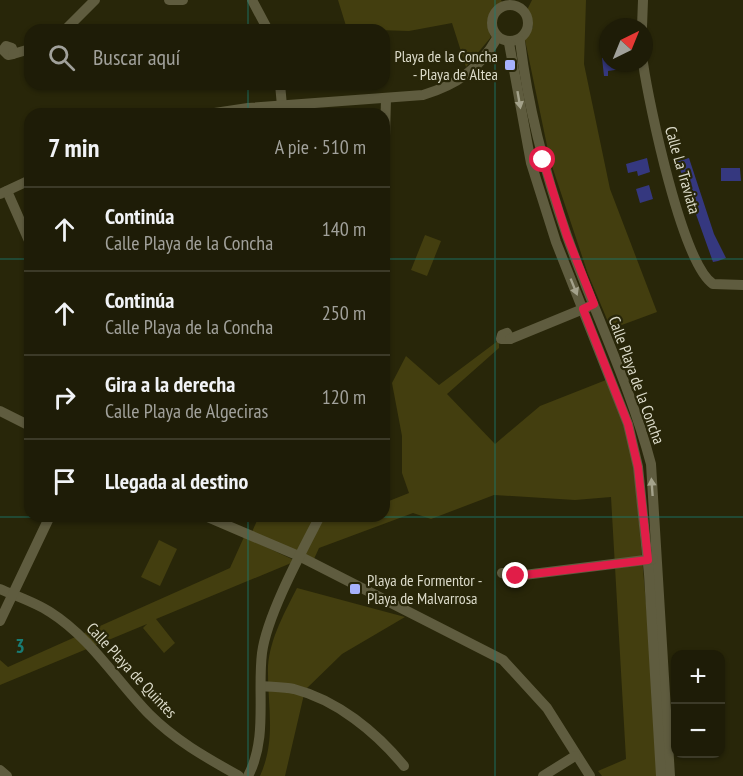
<!DOCTYPE html>
<html lang="es">
<meta charset="utf-8">
<style>
body{margin:0;font-family:"PT Sans Narrow",sans-serif;background:#2b2915;color:#f1f3f6}
.controls{position:absolute;right:18px;bottom:18px;display:grid;overflow:hidden;border-radius:12px;box-shadow:0 2px 4px #0004}
.controls button{width:54px;height:54px;display:grid;place-items:center;padding:0;border:0;border-bottom:2px solid #3c3a28;background:#1e1c07;color:#f1f3f6;font:30px sans-serif}
.compass{position:absolute;left:599px;top:18px;width:54px;height:54px;border-radius:50%;background:#1e1c07;box-shadow:0 2px 4px #0004;rotate:43deg}
.stop{position:absolute;width:18px;height:18px;margin:-14px;border:4px solid #e11d48;border-radius:50%;background:#fff}
.stop.end{background:#e11d48;border-color:#fff;box-shadow:0 2px 6px #0008}
.list{margin:0;padding:0;list-style:none}
h2{display:flex;justify-content:space-between;align-items:center;height:78px;margin:0;padding:0 24px;font-size:26px}
h2 small{font-size:20px;font-weight:400;color:#a1a19b}
.list li{display:grid;grid-template-columns:39px 1fr auto;gap:18px;align-items:center;box-sizing:border-box;height:84px;padding:0 24px;border-top:2px solid #3c3a28}
.list b{display:block;font-size:22px;white-space:nowrap}
.list p{margin:0;font-size:20px;white-space:nowrap;color:#a1a19b}
.list em{font-size:20px;font-style:normal;color:#a1a19b}
.icon{flex:none;width:33px;height:33px;fill:none;stroke:currentColor;stroke-width:2;stroke-linecap:round;stroke-linejoin:round}
.map{position:relative;flex:none;width:743px;height:776px;overflow:hidden}
.search{position:absolute;background:#1e1c07;box-shadow:0 2px 4px #0004;left:24px;top:24px;width:366px;height:66px;display:flex;align-items:center;gap:15px;box-sizing:border-box;padding:0 21px;border-radius:18px;color:#a1a19b;font-size:22px}
.panel{position:absolute;background:#1e1c07;box-shadow:0 2px 4px #0004;left:24px;top:108px;width:366px;height:414px;border-radius:18px}
.map>svg:first-child{display:block}
.green{fill:#433e0f}
.building{fill:#35387f}
.lines{fill:none;stroke-linecap:round;stroke-linejoin:round}
.minor{stroke:#5f5c3f;stroke-width:10}
.oneway{fill:#a4a28b}
.route{stroke:#e11d48;stroke-width:8}
.grid{fill:none;stroke:#197b73;stroke-width:1.5;stroke-opacity:0.55}
.poi-dot{fill:#a6b1fc;stroke:#282609;stroke-width:2}
.labels{text-anchor:middle;stroke-width:4.5;stroke-linejoin:round;paint-order:stroke}
.poi-label{font-size:16px;fill:#dcdbca;stroke:#282609;text-anchor:end}
.street-label{font-size:16px;fill:#dcdbca;stroke:#282609}
.grid-label{font-size:20px;text-anchor:middle;font-weight:bold;fill:#197b73;stroke:#282609;stroke-width:4.5;stroke-linejoin:round;paint-order:stroke}
</style>
<div class="map">
<svg width="743" height="776" viewBox="0 0 743 776">
<rect width="100%" height="100%" fill="#282609"/>
<g class="green">
<path d="M 338,0 L 501,0 L 502,2 C 487,12 485,20 491,37 L 466,67 L 452,23 L 409,31 L 347,29 Z"/>
<polygon points="532,0 586,0 584,64 610,189 657,312 611,329 588,274 550,160 525,40 533,27 527,10"/>
<polygon points="425,235 441,241 427,276 411,270"/>
<polygon points="499,340 499,348 447,394 495,444 540,406 606,380 626,431 634,468 650,648 658,776 602,776 598,771 626,759 611,497 575,500 494,495 431,519 413,513 319,548 314,559 252,532 259,516 317,516 332,522 348,516 384,516 384,503 409,493 402,473 402,436 392,383 406,356 439,385"/>
<polygon points="244,537 296,561 156,619 175,643 164,653 143,628 147,624 0,685 0,660 8,667 230,568"/>
<polygon points="159,540 177,549 160,586 141,577"/>
<path d="M 297,588 L 405,617 L 342,654 L 305,690 L 285,776 L 260,776 C 277,738 267,705 268,666 C 270,638 285,612 297,588 Z"/>
</g>
<g class="building">
<polygon points="608,57 608,63 636,63 636,67 608,71 608,76 604,76 602,58"/>
<polygon points="647,158 650,172 638,176 637,171 628,173 626,164"/>
<polygon points="689,158 714,234 726,258 718,261 713,262 677,161"/>
<polygon points="721,168 740,168 741,181 721,181"/>
<polygon points="649,185 653,199 640,203 636,189"/>
</g>
<g class="lines">
<g class="minor">
<polyline points="169,0 183,0"/>
<polyline points="252,0 268,30"/>
<circle cx="510" cy="23" r="18"/>
<polyline points="642,27 643,0"/>
<polyline points="65,30 95,0"/>
<path d="M 520,41 C 528,107 545,173 567,236 C 594,312 630,385 651,464 L 670,776"/>
<polyline points="509,43 531,163 556,242 628,424 638,467 649,574 661,776"/>
<polygon points="6,46 12,48 13,54 8,55 3,50"/>
<polyline points="13,54 30,49"/>
<path d="M 643,63 C 649,104 682,263 713,284 L 743,285"/>
<polyline points="280,84 282,106"/>
<path d="M 208,114 L 248,108 L 423,95 C 456,85 479,70 497,38"/>
<polyline points="384,174 386,99"/>
<polyline points="7,191 30,243"/>
<polyline points="0,194 30,180"/>
<polygon points="507,333 510,339 501,339 502,335"/>
<polyline points="510,339 588,307"/>
<polyline points="0,411 30,426"/>
<polyline points="205,516 299,556 503,660 547,708 590,776"/>
<polyline points="502,573 516,576 653,559"/>
<path d="M 0,589 C 16,596 35,602 50,612 C 91,638 116,680 149,714 C 176,741 207,758 239,776"/>
<polyline points="0,621 50,516"/>
<path d="M 261,686 C 271,687 283,687 294,689 C 337,700 376,732 404,766"/>
<polyline points="0,770 7,776"/>
<path d="M 248,776 C 268,738 257,694 262,653 C 267,615 302,551 320,516"/>
<polyline points="543,776 575,756"/>
</g>
</g>
<defs><path id="oneway-solid" d="M-6-.8H1V-3.2L6.5 0L1 3.2V.8H-6Z" transform="scale(1.5)"/></defs>
<g class="oneway">
<use href="#oneway-solid" transform="translate(519 100) rotate(80)"/>
<use href="#oneway-solid" transform="translate(574 287) rotate(68)"/>
<use href="#oneway-solid" transform="translate(652 487) rotate(-94)"/>
</g>
<g class="lines">
<polyline class="route" points="516,576 648,560 638,467 628,424 583,309 594,304 567,236 543,160"/>
</g>
<path class="grid" d="M 248,0 L 248,30M 495,0 L 495,776M 248,84 L 248,114M 0,259 L 30,259M 384,259 L 743,259M 248,516 L 248,776M 0,517 L 743,517"/>
<g class="poi-dot">
<rect x="504" y="59" width="12" height="12" rx="3"/>
<rect x="349" y="583" width="12" height="12" rx="3"/>
</g>
<g class="labels">
<g class="poi-label">
<text x="498" y="62">Playa de la Concha<tspan x="498" dy="18">- Playa de Altea</tspan></text>
<text x="367" y="586" text-anchor="start">Playa de Formentor -<tspan x="367" dy="18">Playa de Malvarrosa</tspan></text>
</g>
<g class="street-label">
<text transform="translate(683 170) rotate(74)" y="6">Calle La Traviata</text>
<text transform="translate(637 380) rotate(70)" y="6">Calle Playa de la Concha</text>
<text transform="translate(132 670) rotate(47)" y="6">Calle Playa de Quintes</text>
</g>
</g>
<g class="grid-label">
<text x="20" y="653">3</text>
</g>
</svg>
<div class="controls">
<button>+</button>
<button>−</button>
</div>
<svg class="compass" viewBox="-18 -18 36 36"><path d="M0-13l5 13h-10z" fill="#e53935"/><path d="M0 13l5-13h-10z" fill="#a1a19b"/></svg>
<div class="stop" style="left:543px;top:160px"></div>
<div class="stop end" style="left:516px;top:576px"></div>
<div class="search"><svg class="icon" aria-label="search" viewBox="0 0 24 24"><circle cx="10" cy="10" r="6"/><path d="M15 15l6 6"/></svg>Buscar aquí</div>
<section class="panel">
<h2>7 min<small>A pie · 510 m</small></h2>
<ul class="list">
<li><svg class="icon" aria-label="ahead" viewBox="0 0 24 24"><path d="M12 20V5M6 11l6-6 6 6"/></svg><div><b>Continúa</b><p>Calle Playa de la Concha</p></div><em>140 m</em></li>
<li><svg class="icon" aria-label="ahead" viewBox="0 0 24 24"><path d="M12 20V5M6 11l6-6 6 6"/></svg><div><b>Continúa</b><p>Calle Playa de la Concha</p></div><em>250 m</em></li>
<li><svg class="icon" aria-label="right" viewBox="0 0 24 24"><path d="M7 20v-9h11M14 6l5 5-5 5"/></svg><div><b>Gira a la derecha</b><p>Calle Playa de Algeciras</p></div><em>120 m</em></li>
<li><svg class="icon" aria-label="arrive" viewBox="0 0 24 24"><path d="M6 21V4h12l-3 4 3 4H6"/></svg><div><b>Llegada al destino</b></div></li>
</ul>
</section>
</div>
